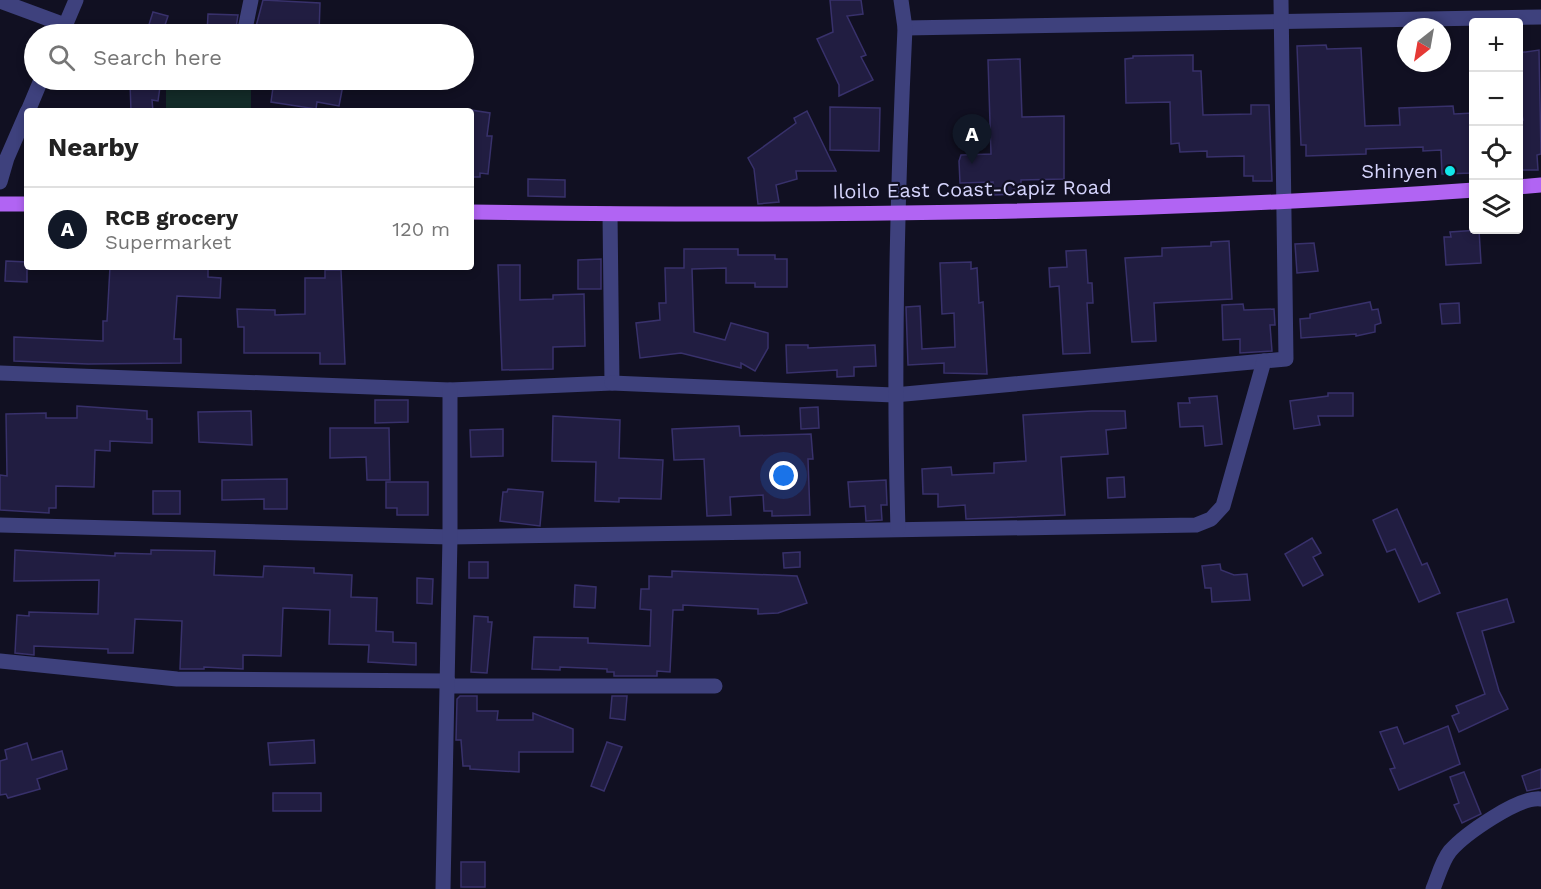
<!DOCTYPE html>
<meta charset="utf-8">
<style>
body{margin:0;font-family:"Work Sans",sans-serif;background:#f2f2f2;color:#222}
.controls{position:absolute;right:18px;top:18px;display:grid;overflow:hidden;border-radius:6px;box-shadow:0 3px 9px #0003}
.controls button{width:54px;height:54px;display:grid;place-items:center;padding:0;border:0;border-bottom:2px solid #e0e0e0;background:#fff;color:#222;font:30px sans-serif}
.compass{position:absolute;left:1397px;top:18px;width:54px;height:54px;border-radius:50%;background:#fff;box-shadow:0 3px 9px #0003;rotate:211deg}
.you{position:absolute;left:784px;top:476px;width:21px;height:21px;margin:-15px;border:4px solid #fff;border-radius:50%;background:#1a73e8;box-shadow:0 0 0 9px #1a73e833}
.badge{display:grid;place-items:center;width:39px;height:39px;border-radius:50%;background:#111827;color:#fff;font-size:20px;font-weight:700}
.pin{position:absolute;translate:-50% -50px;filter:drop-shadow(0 2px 3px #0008)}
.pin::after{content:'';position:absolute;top:32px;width:21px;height:18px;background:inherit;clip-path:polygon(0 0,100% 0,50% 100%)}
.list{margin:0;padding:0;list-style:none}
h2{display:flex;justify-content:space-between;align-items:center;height:78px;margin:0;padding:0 24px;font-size:26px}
h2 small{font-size:20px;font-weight:400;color:#767676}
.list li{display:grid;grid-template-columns:39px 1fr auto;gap:18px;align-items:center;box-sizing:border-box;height:84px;padding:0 24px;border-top:2px solid #e0e0e0}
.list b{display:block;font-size:22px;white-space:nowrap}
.list p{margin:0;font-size:20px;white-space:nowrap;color:#767676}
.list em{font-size:20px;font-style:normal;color:#767676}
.icon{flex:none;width:33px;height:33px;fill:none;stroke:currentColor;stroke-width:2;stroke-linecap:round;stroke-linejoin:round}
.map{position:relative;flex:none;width:1541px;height:889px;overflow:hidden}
.search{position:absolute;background:#fff;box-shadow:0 3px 9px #0003;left:24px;top:24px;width:450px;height:66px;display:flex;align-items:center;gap:15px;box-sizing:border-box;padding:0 21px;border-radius:33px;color:#767676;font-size:22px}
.panel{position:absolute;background:#fff;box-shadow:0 3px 9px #0003;left:24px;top:108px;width:450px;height:162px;border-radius:6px}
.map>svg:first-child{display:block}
.green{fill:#132b28}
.building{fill:#211d41;stroke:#38316b;stroke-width:1.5}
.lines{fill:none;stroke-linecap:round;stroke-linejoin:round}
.minor{stroke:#3e417d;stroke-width:15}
.major{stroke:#b164f3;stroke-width:15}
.poi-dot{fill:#12e6e9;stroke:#111022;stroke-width:2}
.labels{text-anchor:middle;stroke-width:4.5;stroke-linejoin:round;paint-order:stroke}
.poi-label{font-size:20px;fill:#d5d4fc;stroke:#111022;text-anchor:end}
.street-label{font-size:20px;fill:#d5d4fc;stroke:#111022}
</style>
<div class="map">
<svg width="1541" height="889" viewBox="0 0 1541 889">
<rect width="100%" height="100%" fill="#111022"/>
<rect class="green" x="166" y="89" width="85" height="22"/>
<g class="building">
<polygon points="263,0 320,3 319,34 254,34"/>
<polygon points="830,0 861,0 863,14 847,16 866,55 861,57 873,80 839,96 839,85 817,39 833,32"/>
<polygon points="153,12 168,16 162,34 146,34"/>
<polygon points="208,14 238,15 235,34 207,34"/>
<polygon points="1326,45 1327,49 1361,48 1365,126 1400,125 1399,108 1453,106 1454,114 1473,113 1473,173 1442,174 1441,150 1423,151 1423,147 1366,149 1366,154 1306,156 1306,145 1301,145 1297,46"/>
<polygon points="1539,50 1541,154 1537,155 1538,170 1518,170 1518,120 1523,120 1518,94 1518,53"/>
<polygon points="1193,55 1193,71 1201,71 1203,115 1251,114 1251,105 1269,105 1272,181 1253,181 1253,176 1244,176 1244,156 1207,157 1207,151 1180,152 1179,143 1171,144 1170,102 1126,103 1125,59 1133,58 1133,56"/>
<polygon points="1020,59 1022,117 1064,116 1064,179 1021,180 1021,194 994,195 993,182 960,183 959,161 961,155 991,154 988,60"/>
<polygon points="139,80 161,80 158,101 152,100 153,111 131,111 130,83 138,84"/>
<polygon points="274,80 314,80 343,85 339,106 317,102 316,109 271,102"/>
<polygon points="830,107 880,108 879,151 830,150"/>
<polygon points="471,110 490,113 487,136 492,136 488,174 480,173 480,177 471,177"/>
<polygon points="807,111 836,171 796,171 797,179 776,185 779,202 758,204 754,169 748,158 796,123 794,118"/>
<polygon points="528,179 565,180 565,197 528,196"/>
<polygon points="1479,230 1481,263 1446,265 1444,237 1451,237 1450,232"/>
<polygon points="1229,241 1232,299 1154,303 1156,341 1132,342 1125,258 1162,256 1162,248 1211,246 1211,242"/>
<polygon points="1314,243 1318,271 1297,273 1295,244"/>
<polygon points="684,249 738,249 738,255 775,255 775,259 787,259 787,287 755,287 755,283 726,283 726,268 692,269 694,332 725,340 731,323 768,333 768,348 755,371 741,363 741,368 681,353 640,358 636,323 660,320 659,303 666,303 665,268 684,268"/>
<polygon points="1086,250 1088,283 1092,283 1093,303 1087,303 1090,353 1063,354 1059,286 1050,287 1049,268 1067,267 1066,251"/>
<polygon points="601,259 601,289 578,289 578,260"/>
<polygon points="6,261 27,262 27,282 5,281"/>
<polygon points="971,262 971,269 977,268 979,303 983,302 987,374 944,373 944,363 908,365 906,307 920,306 922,349 955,347 954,313 942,314 940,263"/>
<polygon points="498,265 520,265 520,300 553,299 553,295 584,294 585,346 553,347 553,369 502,370"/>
<polygon points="110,267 208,269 208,277 221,278 220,298 177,296 174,339 181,339 181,363 88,364 14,361 14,337 103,341 103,321 107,321"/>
<polygon points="325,270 341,270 345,364 320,364 320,353 244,353 244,327 238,327 237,309 275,310 275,315 305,314 305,278 325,278"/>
<polygon points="1370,302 1372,310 1378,309 1381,323 1375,325 1375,332 1356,336 1356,334 1301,338 1300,319 1310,318 1310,314"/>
<polygon points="1459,303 1460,323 1442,324 1440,304"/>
<polygon points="1243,304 1244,310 1274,309 1275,325 1270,325 1272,351 1240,353 1240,339 1223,340 1222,305"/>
<polygon points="786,345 808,345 808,348 875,345 876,366 854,367 854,376 837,377 837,370 787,373"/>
<polygon points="1328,393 1353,393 1353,416 1318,416 1320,425 1294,429 1290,401 1328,396"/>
<polygon points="1217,396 1222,444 1205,446 1203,426 1180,427 1178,403 1190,403 1189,398"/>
<polygon points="375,400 408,400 408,422 375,423"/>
<polygon points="77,406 147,411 147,419 152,419 152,443 110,441 110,451 95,450 94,487 56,486 56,508 49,508 49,513 0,510 0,475 7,476 6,414 46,413 46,418 77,418"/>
<polygon points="818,407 819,428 801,429 800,408"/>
<polygon points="251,411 252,445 199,442 198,412"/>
<polygon points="1092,411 1125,411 1126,428 1106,430 1108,454 1061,457 1065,515 966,519 965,505 938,507 938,494 923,494 922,469 951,467 952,475 994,473 994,463 1026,461 1023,415"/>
<polygon points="553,416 620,420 619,458 663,460 661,499 619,498 619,502 595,501 596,462 552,461"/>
<polygon points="739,426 740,436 811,434 813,459 808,459 810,515 772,516 772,511 764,511 763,495 730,497 731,515 707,516 704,459 674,460 672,429"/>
<polygon points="330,428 389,428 390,480 367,480 366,457 330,458"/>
<polygon points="503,429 503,456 471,457 470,430"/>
<polygon points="1124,477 1125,497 1108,498 1107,478"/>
<polygon points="287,479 287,509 264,509 264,499 222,500 222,480"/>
<polygon points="886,480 887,505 881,505 882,520 866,521 865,506 850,507 848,482"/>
<polygon points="386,482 428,482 428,515 397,515 397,508 386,508"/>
<polygon points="508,489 543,492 540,526 500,521 503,492 507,492"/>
<rect x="153" y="491" width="27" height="23"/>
<polygon points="1397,509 1422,565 1427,563 1440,593 1419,602 1395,549 1387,552 1373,520"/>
<polygon points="1312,538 1321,553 1313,557 1323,575 1303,586 1285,554"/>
<polygon points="15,550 115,556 115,553 151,554 151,550 215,551 214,575 263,577 264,566 314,568 314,573 352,575 351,597 377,598 376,631 393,632 393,642 416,643 416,665 368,662 369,645 329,644 330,610 283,608 281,656 243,655 243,669 204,667 204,669 180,669 182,621 135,619 133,653 108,653 108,649 34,646 34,655 15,653 17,615 29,616 29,612 98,614 99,580 14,581"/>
<polygon points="800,552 800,567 784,568 783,553"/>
<rect x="469" y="562" width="19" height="16"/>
<polygon points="1220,564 1221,570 1234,575 1247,574 1250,600 1212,602 1211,588 1205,588 1202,566"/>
<polygon points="672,571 797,576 807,603 778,613 758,614 758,609 683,605 683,610 673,610 670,672 657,671 657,676 614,676 614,672 607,672 607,669 560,667 560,670 532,669 534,637 588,638 588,643 650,646 651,610 640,609 641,589 649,589 649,576 672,577"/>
<polygon points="417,578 433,579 432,604 417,603"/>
<polygon points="575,585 596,587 595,608 574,607"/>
<polygon points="1507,599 1514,622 1482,631 1499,691 1508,709 1459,732 1452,716 1459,713 1456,706 1485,694 1457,613"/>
<polygon points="474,616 488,617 488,622 492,622 487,673 471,672"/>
<polygon points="460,696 477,696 477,711 498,711 497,720 533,720 533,713 573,729 573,752 519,752 519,772 470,769 470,766 463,766 461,740 456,740 457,699"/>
<polygon points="612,696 627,696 625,720 610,718"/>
<polygon points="1448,726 1460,764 1399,790 1390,769 1395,768 1380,732 1397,727 1404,744"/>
<polygon points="314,740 315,763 270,765 268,743"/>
<polygon points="607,742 622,747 604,791 591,786"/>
<polygon points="27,743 32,760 62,751 67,769 37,779 40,789 8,798 6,794 0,795 0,761 7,759 5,750"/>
<polygon points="1541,769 1541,788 1527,791 1522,776"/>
<polygon points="1464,772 1481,814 1462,823 1454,805 1459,803 1450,777"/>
<rect x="273" y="793" width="48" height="18"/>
<rect x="461" y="862" width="24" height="25"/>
</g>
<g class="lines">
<g class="minor">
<polyline points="0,1 65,25"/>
<polyline points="905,28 1541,17"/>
<polyline points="62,33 76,0"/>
<polyline points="244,34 251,0"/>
<polyline points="28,111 41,80"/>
<polyline points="0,182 7,158 27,112"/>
<polyline points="0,373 450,390 612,383 610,214"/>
<polyline points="612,383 894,395 1286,359 1281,0"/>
<polyline points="0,525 450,537 1196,525 1211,519 1223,506 1264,361"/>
<path d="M 898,529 C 893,361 897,195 905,28 L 901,0"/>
<polyline points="0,661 177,679 448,681"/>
<polyline points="448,686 715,686"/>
<polyline points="443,889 450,537 450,390"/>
<path d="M 1433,889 C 1438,877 1442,861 1450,851 C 1465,834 1519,796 1541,799"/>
</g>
<g class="major">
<polyline points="1518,187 1541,185"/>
<polyline points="0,204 27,204"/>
<path d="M 471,212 C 805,217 1140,214 1474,190"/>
</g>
</g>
<circle class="poi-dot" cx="1450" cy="171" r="6"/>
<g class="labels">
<g class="poi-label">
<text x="1438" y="178">Shinyen</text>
</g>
<g class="street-label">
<text transform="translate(972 189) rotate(-1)" y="7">Iloilo East Coast-Capiz Road</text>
</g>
</g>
</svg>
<div class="controls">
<button>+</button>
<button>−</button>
<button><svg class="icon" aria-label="locate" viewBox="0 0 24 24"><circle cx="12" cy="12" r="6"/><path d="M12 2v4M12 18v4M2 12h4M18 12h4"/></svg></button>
<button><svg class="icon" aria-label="layers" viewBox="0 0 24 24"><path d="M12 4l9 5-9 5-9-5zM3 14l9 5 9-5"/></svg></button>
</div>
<svg class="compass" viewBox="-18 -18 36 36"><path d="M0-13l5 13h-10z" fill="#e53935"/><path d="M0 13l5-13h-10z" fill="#767676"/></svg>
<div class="you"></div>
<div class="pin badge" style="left:972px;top:164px">A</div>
<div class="search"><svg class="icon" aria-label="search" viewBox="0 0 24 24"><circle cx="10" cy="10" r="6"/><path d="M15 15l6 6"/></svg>Search here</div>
<section class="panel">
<h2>Nearby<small></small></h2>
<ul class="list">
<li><span class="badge">A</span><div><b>RCB grocery</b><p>Supermarket</p></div><em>120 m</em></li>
</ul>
</section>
</div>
